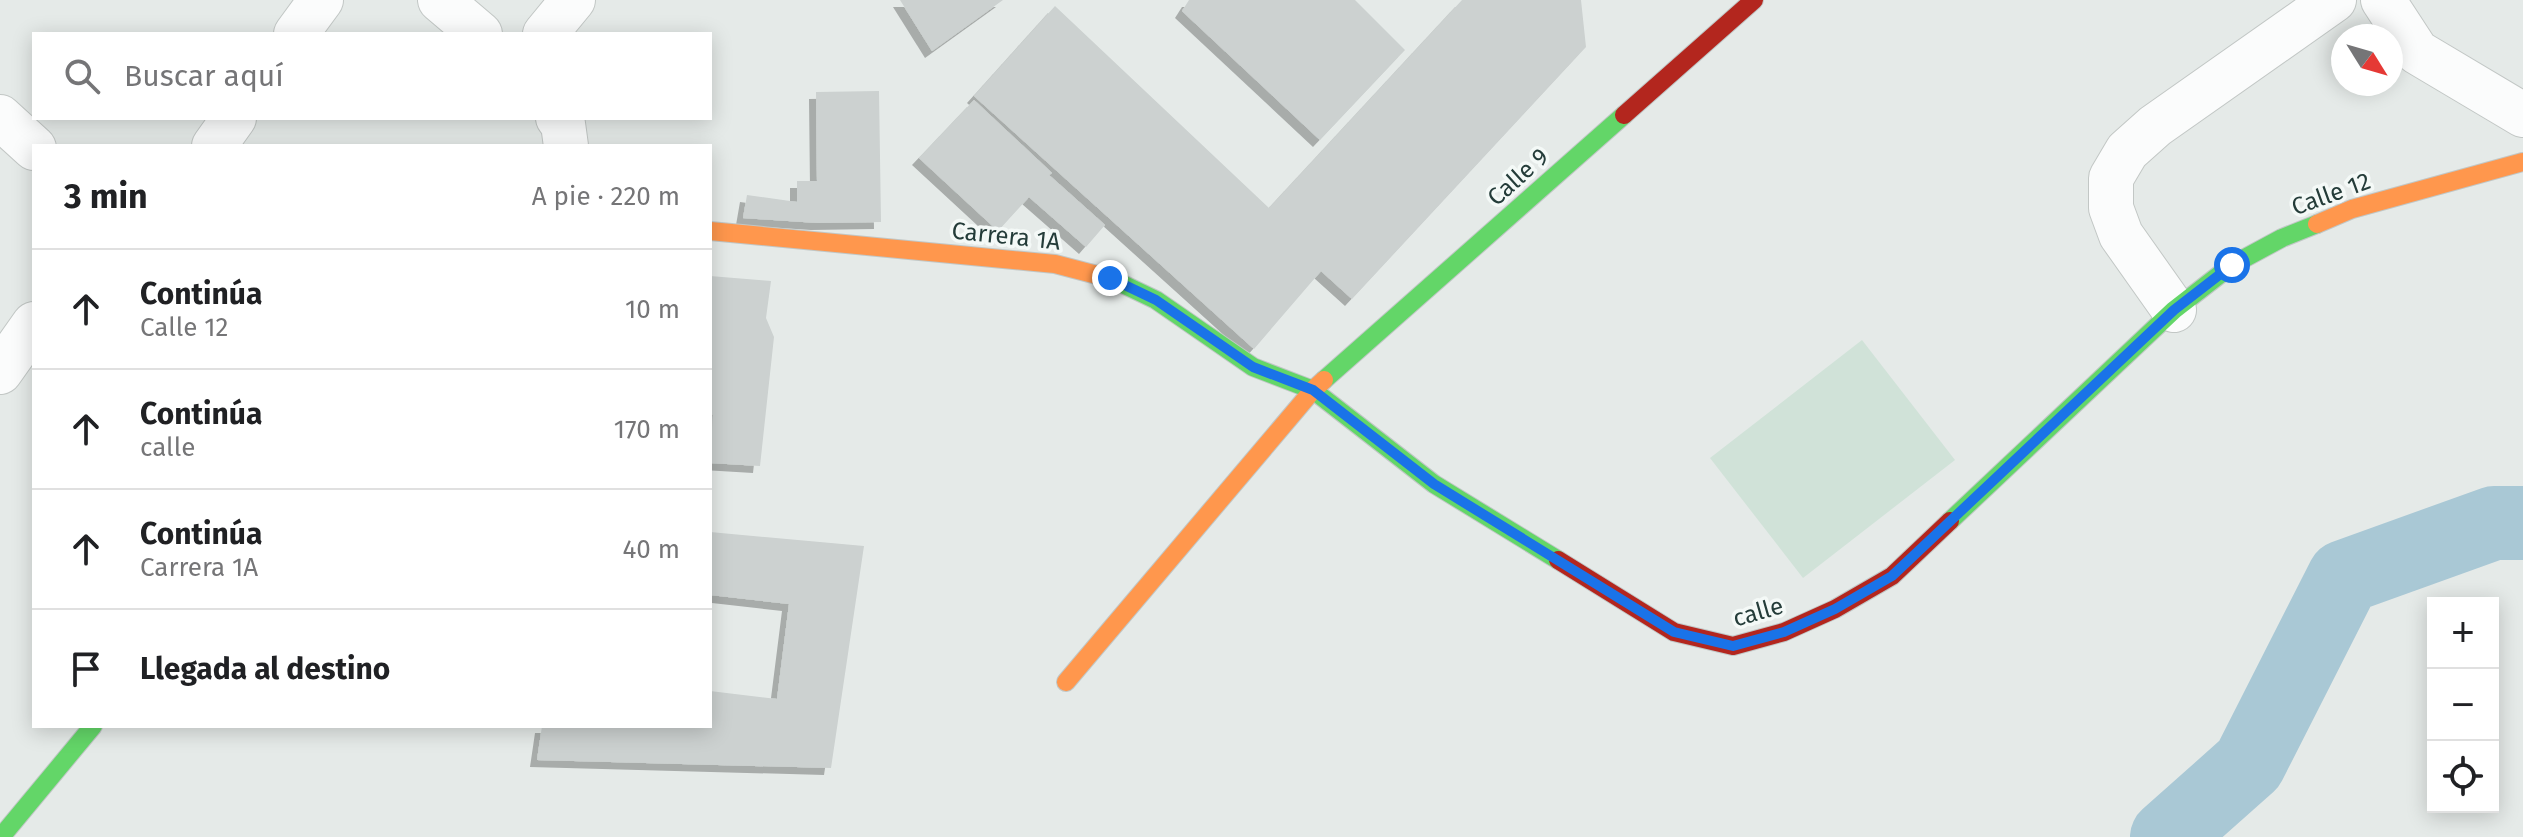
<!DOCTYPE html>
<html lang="es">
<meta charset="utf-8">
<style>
body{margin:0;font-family:"Fira Sans",sans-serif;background:#f6f6f6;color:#202124}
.controls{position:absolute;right:24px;bottom:24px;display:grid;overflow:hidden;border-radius:0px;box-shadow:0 4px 20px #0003}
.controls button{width:72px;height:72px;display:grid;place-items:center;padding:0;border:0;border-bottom:2px solid #e0e0e0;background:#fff;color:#202124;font:40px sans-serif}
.compass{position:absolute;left:2331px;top:24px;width:72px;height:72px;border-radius:50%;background:#fff;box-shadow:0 4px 20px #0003;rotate:127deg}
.stop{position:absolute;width:24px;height:24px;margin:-18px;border:6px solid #1a73e8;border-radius:50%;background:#fff}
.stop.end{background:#1a73e8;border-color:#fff;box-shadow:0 2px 8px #0008}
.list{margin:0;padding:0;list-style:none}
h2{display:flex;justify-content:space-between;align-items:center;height:104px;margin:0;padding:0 32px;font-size:34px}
h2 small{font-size:26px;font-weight:400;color:#757577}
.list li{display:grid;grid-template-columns:52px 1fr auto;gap:24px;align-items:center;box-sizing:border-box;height:120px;padding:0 32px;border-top:2px solid #e0e0e0}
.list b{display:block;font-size:30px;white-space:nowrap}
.list p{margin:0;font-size:26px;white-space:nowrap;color:#757577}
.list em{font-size:26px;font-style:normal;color:#757577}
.icon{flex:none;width:44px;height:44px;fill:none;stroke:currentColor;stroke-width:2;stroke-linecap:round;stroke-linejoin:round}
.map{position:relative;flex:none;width:2523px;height:837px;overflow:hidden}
.search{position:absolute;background:#fff;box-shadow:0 4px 20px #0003;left:32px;top:32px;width:680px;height:88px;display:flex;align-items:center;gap:20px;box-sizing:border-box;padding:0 28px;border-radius:0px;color:#757577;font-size:30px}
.panel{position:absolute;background:#fff;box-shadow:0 4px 20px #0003;left:32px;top:144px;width:680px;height:584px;border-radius:0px}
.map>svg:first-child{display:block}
.pitch{fill:#d0e2d8}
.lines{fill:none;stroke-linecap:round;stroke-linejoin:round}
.river{stroke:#a9c8d5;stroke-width:74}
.building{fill:#ccd1d0;filter:url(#shadow)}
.street-casing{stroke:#c2c7c5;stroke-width:46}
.fast-casing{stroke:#c1c7c6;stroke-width:20}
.slow-casing{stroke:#c1c7c6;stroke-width:20}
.jam-casing{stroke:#c1c7c6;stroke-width:20}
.street{stroke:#fbfcfc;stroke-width:44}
.fast{stroke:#63d668;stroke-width:18}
.slow{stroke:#ff974d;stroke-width:18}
.jam{stroke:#b3261e;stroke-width:18}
.route{stroke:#1a73e8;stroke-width:10}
.labels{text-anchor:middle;stroke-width:7;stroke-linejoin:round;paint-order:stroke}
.street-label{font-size:24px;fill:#243c39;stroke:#f4f9f7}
</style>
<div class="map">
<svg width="2523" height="837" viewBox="0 0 2523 837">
<defs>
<filter id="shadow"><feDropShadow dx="-7" dy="7" stdDeviation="0" flood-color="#0004"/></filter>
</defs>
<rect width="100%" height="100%" fill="#e5eae8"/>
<polygon class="pitch" points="1862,340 1955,460 1803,578 1710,458"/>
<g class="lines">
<polyline class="river" points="2167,837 2249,764 2344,577 2494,523 2523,523"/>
</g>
<g class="building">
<polygon points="900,0 1003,0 932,51"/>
<polygon points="1189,0 1355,0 1405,50 1320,140 1182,11"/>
<polygon points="1462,0 1581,0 1586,47 1352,299 1321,271 1254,349 974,96 1055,6 1269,208"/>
<polygon points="879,91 881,222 818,223 743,218 747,195 797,202 797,181 817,181 816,92"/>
<polygon points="974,100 1052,173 1049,175 1105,225 1086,247 1029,197 998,231 919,158"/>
<polygon points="710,276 771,281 766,318 774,337 760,466 710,463 713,415 710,413"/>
<polygon points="710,532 864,546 831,768 537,760 542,726 710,726 710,691 777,699 789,604 710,595"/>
</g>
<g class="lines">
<defs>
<g id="street">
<polyline points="440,0 480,34"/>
<polyline points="2383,0 2417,52 2523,115"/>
<polyline points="296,34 321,0"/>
<polyline points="545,34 573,0"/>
<polyline points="0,117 34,148"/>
<polyline points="558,118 563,124 566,146"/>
<polyline points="214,146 234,118"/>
<polyline points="2174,310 2121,235 2111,208 2111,178 2127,151 2155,126 2334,0"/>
<polyline points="0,372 34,324"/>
</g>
<g id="fast">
<polyline points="1097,275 1110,278 1156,300 1253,367 1313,390 1434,484 1558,560"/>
<polyline points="1324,380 1624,115"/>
<polyline points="1950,521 2174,310 2232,265 2282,238 2317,224"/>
<polyline points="1,837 93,726"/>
</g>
<g id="slow">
<polyline points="2317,224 2352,209 2523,162"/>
<polyline points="710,231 1055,264 1097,275"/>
<polyline points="1066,682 1313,390 1324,380"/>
</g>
<g id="jam">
<polyline points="1624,115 1754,0"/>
<polyline points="1558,560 1674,632 1733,646 1784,632 1835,609 1892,576 1950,521"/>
</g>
</defs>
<use href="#street" class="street-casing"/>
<use href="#fast" class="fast-casing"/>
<use href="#slow" class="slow-casing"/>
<use href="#jam" class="jam-casing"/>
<use href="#street" class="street"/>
<use href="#fast" class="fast"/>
<use href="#slow" class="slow"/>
<use href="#jam" class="jam"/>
</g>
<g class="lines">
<polyline class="route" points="1110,278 1156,300 1253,367 1313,390 1434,484 1674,632 1733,646 1784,632 1835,609 1892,576 2174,310 2232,265"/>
</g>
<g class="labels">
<g class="street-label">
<text transform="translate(1518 177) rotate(-42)" y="8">Calle 9</text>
<text transform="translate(2331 194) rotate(-20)" y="8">Calle 12</text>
<text transform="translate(1006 236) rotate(6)" y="8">Carrera 1A</text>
<text transform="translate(1758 612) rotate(-16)" y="8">calle</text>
</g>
</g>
</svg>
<div class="controls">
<button>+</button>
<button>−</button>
<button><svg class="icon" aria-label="locate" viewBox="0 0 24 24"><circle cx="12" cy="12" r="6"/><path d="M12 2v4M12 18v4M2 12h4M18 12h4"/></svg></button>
</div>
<svg class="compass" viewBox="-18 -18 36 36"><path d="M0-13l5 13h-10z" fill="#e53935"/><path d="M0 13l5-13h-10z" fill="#757577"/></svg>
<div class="stop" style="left:2232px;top:265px"></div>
<div class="stop end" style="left:1110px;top:278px"></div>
<div class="search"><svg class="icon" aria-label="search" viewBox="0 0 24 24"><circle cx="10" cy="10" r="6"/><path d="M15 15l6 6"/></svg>Buscar aquí</div>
<section class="panel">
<h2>3 min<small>A pie · 220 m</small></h2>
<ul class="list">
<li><svg class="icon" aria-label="ahead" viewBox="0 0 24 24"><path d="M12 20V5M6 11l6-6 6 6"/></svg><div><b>Continúa</b><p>Calle 12</p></div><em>10 m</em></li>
<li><svg class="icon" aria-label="ahead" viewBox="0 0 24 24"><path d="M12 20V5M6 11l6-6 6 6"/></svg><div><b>Continúa</b><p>calle</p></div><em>170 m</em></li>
<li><svg class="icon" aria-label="ahead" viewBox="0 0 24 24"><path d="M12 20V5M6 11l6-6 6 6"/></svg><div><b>Continúa</b><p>Carrera 1A</p></div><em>40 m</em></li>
<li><svg class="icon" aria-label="arrive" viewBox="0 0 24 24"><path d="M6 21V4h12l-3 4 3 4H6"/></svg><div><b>Llegada al destino</b></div></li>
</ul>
</section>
</div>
